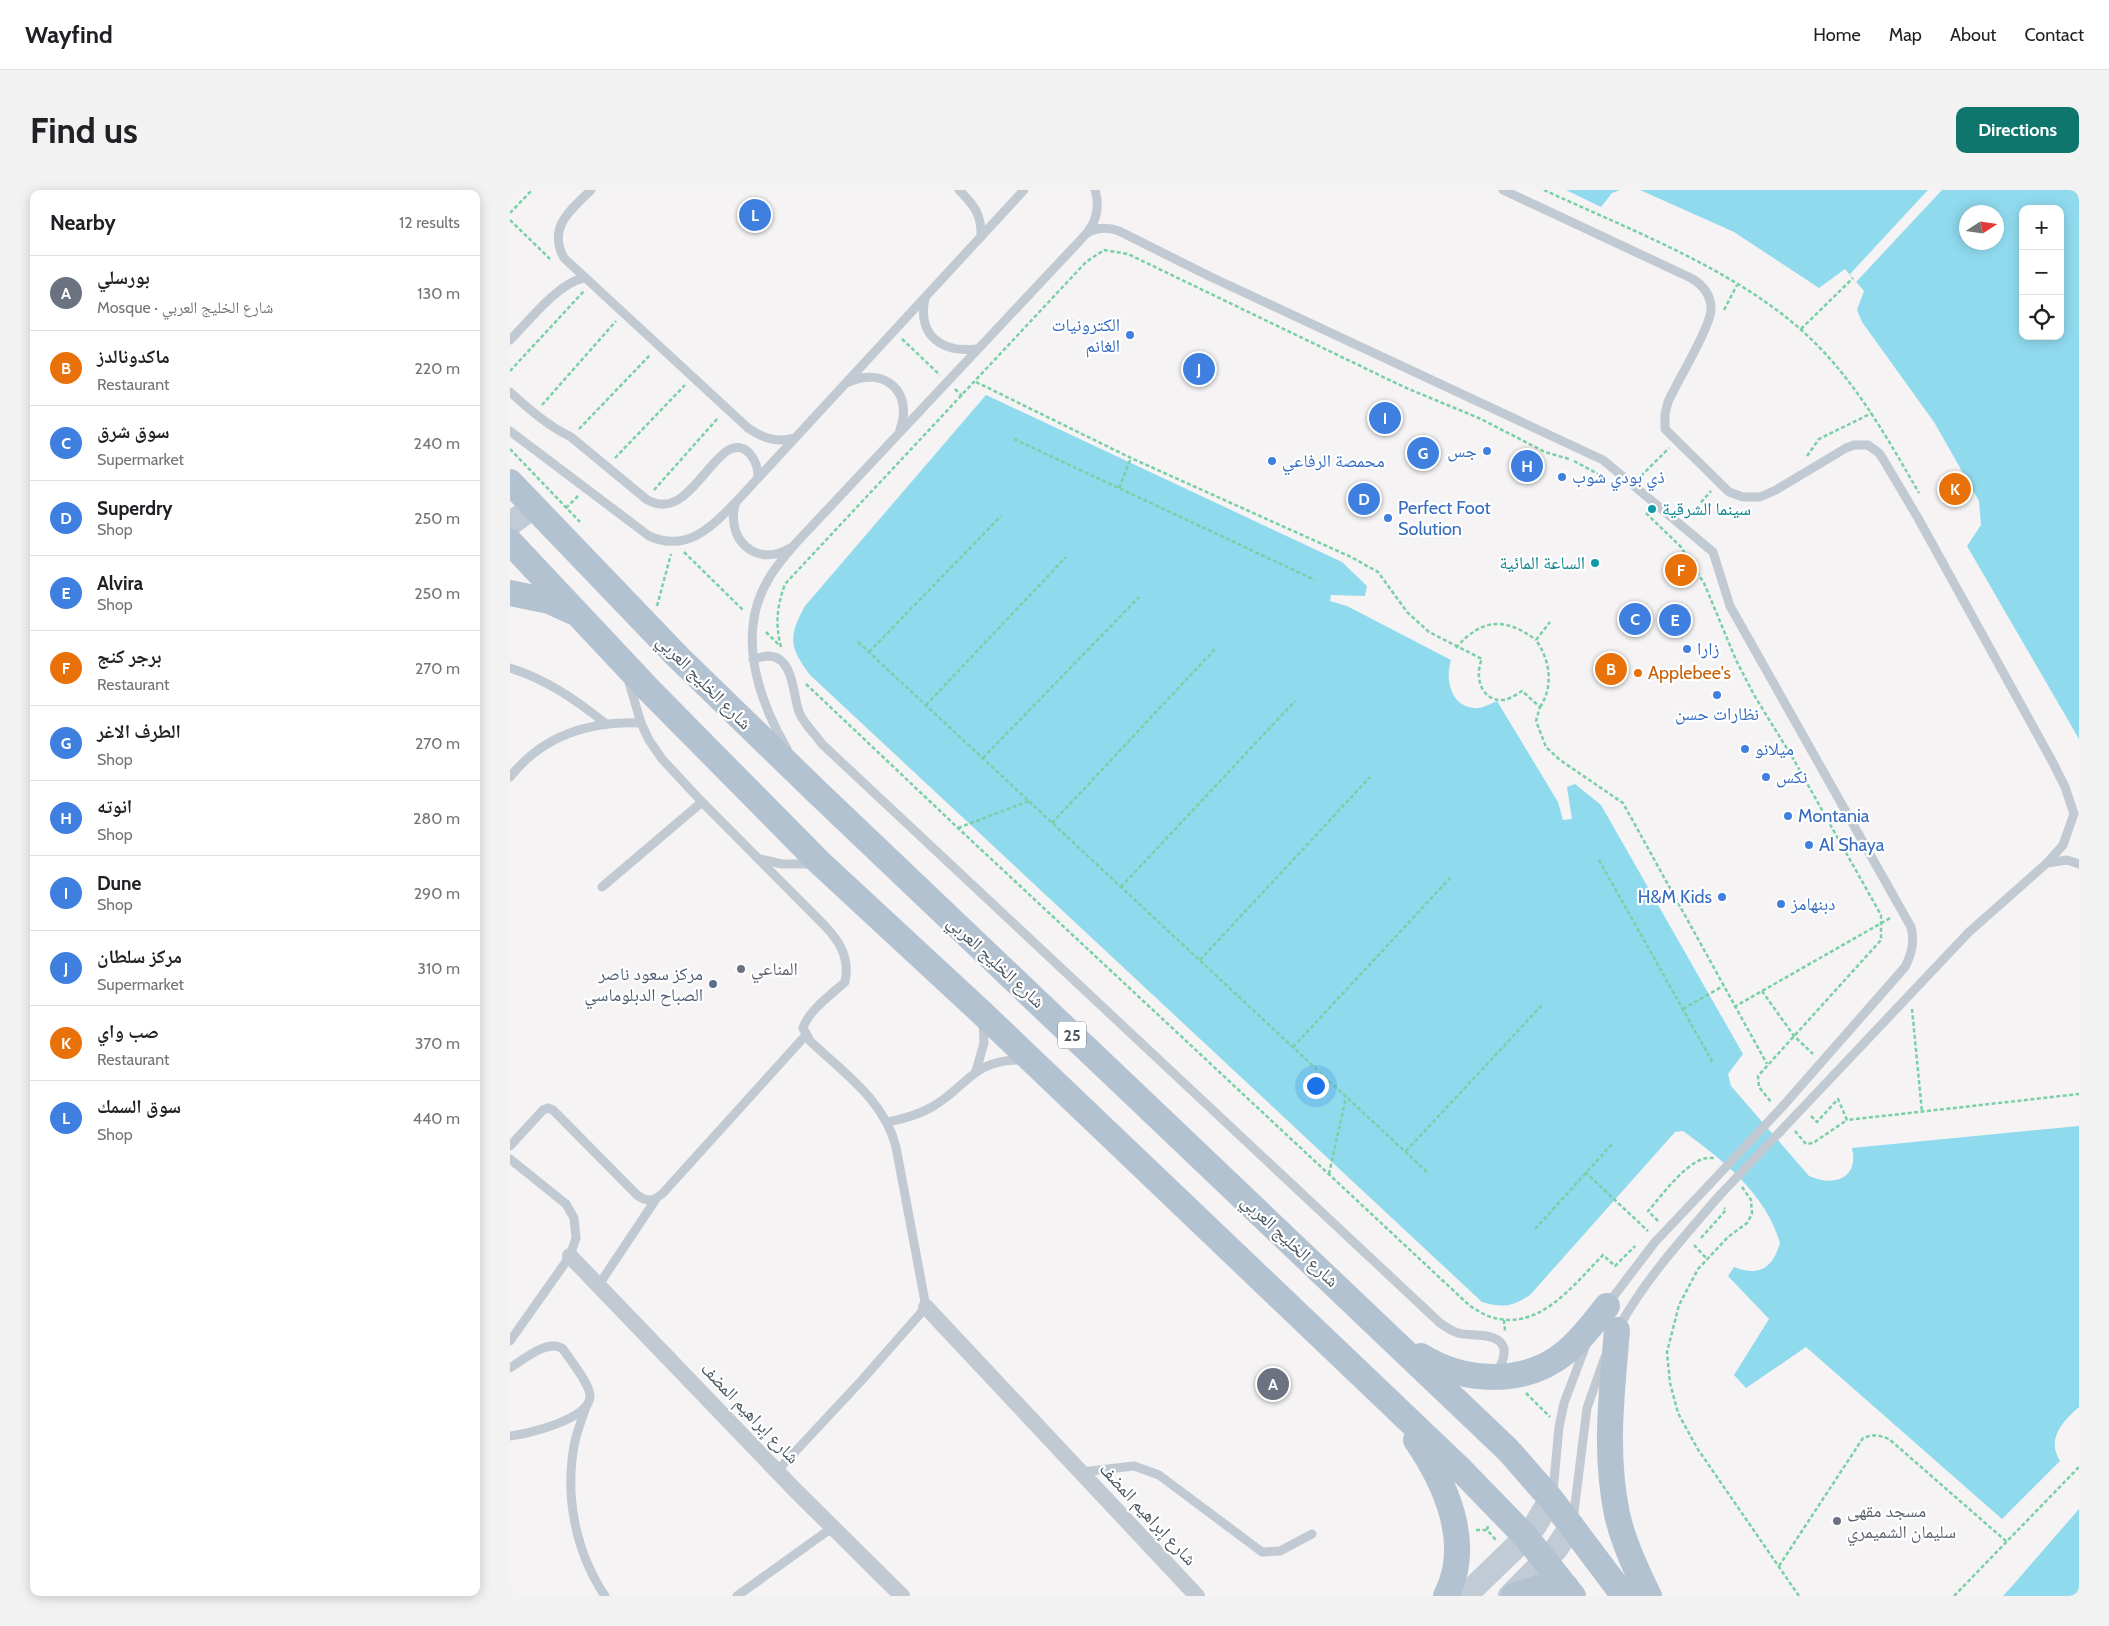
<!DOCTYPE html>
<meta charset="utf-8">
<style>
body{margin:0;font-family:Cabin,"Noto Naskh Arabic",sans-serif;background:#f2f2f2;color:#202124}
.controls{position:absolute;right:15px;top:15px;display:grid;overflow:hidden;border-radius:10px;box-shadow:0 2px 12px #0003}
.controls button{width:45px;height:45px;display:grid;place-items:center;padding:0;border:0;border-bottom:1px solid #e0e0e0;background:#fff;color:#202124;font:25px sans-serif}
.compass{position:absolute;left:1449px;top:15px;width:45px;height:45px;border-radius:50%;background:#fff;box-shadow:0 2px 12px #0003;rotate:78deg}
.you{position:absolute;left:805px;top:895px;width:18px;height:18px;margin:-12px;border:4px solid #fff;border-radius:50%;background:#1a73e8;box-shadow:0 0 0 8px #1a73e833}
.badge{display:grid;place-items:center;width:32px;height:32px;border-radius:50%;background:#0f766e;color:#fff;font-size:16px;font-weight:700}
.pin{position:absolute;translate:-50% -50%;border:2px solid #fff;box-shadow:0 1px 5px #0006}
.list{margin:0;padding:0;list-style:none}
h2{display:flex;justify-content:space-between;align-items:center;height:65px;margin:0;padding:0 20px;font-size:21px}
h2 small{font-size:16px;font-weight:400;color:#757577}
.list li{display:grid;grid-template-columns:32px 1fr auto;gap:15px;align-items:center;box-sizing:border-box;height:75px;padding:0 20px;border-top:1px solid #e0e0e0}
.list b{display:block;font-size:19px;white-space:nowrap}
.list p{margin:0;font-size:16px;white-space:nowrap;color:#757577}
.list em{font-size:16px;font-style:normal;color:#757577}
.icon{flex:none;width:28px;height:28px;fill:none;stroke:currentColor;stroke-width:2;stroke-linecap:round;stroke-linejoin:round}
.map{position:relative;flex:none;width:1569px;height:1406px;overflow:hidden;border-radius:10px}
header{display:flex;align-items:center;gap:30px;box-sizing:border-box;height:70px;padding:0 25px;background:#fff;border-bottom:1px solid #e0e0e0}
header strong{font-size:24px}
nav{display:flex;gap:28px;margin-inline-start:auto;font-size:18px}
.intro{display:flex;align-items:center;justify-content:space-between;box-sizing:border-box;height:120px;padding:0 30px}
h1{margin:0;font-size:35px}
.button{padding:12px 22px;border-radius:10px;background:#0f766e;color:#fff;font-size:18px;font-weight:700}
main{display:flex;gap:30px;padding:0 30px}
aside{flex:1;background:#fff;border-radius:10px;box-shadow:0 2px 12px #0003}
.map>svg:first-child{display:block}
.water{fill:#90daee;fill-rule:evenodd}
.pier{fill:#f5f3f3}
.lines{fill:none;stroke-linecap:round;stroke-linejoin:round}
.path{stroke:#7ad0a6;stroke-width:2.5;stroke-dasharray:4 2.5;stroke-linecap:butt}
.service{stroke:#c1cad2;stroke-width:9}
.minor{stroke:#c1cad2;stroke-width:16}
.secondary{stroke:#c1cbd6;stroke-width:24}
.primary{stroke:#b3c2d1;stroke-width:26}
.service-bridge{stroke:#c1cad2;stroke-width:9}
.shop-dot{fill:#3f7fe0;stroke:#fff;stroke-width:2}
.culture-dot{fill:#0f9aa8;stroke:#fff;stroke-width:2}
.food-dot{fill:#e8710a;stroke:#fff;stroke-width:2}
.worship-dot{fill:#6b7280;stroke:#fff;stroke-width:2}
.service-dot{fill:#5c6f8a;stroke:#fff;stroke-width:2}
.labels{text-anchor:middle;stroke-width:4.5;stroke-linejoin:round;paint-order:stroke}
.shield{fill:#fff;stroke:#808990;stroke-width:1}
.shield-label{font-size:16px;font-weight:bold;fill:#4a5661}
.shop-label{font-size:18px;fill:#366cbe;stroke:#fff;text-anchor:start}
.culture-label{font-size:18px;fill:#0d838f;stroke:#fff;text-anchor:start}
.food-label{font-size:18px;fill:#c56008;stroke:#fff;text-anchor:start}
.street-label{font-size:18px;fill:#4a5661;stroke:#fff}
.worship-label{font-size:18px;fill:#5b616d;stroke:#fff;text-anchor:start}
.service-label{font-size:18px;fill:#4e5e75;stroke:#fff;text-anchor:end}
</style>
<header>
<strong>Wayfind</strong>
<nav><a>Home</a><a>Map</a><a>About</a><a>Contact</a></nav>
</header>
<div class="intro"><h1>Find us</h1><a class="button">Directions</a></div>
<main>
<aside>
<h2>Nearby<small>12 results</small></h2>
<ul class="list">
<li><span class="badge" style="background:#6b7280">A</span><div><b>بورسلي</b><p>Mosque · شارع الخليج العربي</p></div><em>130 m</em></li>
<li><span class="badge" style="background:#e8710a">B</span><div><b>ماكدونالدز</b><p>Restaurant</p></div><em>220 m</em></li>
<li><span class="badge" style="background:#3f7fe0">C</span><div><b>سوق شرق</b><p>Supermarket</p></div><em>240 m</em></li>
<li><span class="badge" style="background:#3f7fe0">D</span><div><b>Superdry</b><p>Shop</p></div><em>250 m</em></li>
<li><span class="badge" style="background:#3f7fe0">E</span><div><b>Alvira</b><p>Shop</p></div><em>250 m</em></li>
<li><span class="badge" style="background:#e8710a">F</span><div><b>برجر كنج</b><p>Restaurant</p></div><em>270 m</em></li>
<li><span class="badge" style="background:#3f7fe0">G</span><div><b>الطرف الاغر</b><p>Shop</p></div><em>270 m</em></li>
<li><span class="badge" style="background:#3f7fe0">H</span><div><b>انوته</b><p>Shop</p></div><em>280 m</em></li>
<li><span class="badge" style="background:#3f7fe0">I</span><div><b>Dune</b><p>Shop</p></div><em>290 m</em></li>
<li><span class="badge" style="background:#3f7fe0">J</span><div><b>مركز سلطان</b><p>Supermarket</p></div><em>310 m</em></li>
<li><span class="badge" style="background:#e8710a">K</span><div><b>صب واي</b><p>Restaurant</p></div><em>370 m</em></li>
<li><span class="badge" style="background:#3f7fe0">L</span><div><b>سوق السمك</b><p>Shop</p></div><em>440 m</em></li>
</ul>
</aside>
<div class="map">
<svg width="1569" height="1406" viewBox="0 0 1569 1406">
<rect width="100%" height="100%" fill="#f5f3f3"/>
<g class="water">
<polygon points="1056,0 1110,0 1102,3 1091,17"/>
<path d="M 1130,0 L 1569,0 L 1569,549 L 1457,356 L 1471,335 L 1469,311 L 1424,232 L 1352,132 L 1347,120 L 1354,101 L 1335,79 L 1309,98 L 1224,42 ZM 1513,19 L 1550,19 L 1550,146 L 1513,146 ZM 1456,22 L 1486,22 L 1486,52 L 1456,52 Z"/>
<path d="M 476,205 L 832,372 L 857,396 L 855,406 L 821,405 L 820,411 L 837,416 L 941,470 C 935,488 940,516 964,518 C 972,519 980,514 987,511 L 1048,612 L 1053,630 L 1062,629 L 1057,597 L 1065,594 L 1091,615 L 1233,864 L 1218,884 L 1221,896 L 1299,986 C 1324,997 1349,989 1342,958 L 1569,936 L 1569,1217 C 1553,1231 1536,1249 1550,1271 L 1492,1329 L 1296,1157 L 1236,1198 L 1224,1185 L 1259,1129 L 1218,1086 L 1224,1077 C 1249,1087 1263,1078 1270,1053 C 1256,1004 1213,970 1173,941 L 1165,942 L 1020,1105 C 1001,1117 993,1118 972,1112 L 300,485 C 279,457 278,447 295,416 Z"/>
<polygon points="1569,1319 1569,1406 1493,1406 1503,1395"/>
</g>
<polygon class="pier" points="1418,0 1432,0 1346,92 1340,84"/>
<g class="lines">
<g class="path">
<path d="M 1034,0 C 1118,39 1219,77 1289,138 C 1341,183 1375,244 1409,303"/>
<polyline points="0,23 22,0"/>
<polyline points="0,30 40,69"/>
<polyline points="1214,120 1227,95"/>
<polyline points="1291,139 1343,88"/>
<polyline points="392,149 430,185"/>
<polyline points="0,181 74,101"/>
<path d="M 466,192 L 621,268 L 841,367 L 868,382 L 897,422 L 919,442 L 972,469 C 964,486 971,512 994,510 C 1000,509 1007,504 1012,501 L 1030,517 L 1026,531 L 1036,557 L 1050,570 L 1113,613 L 1257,874"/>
<polyline points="445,199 452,206"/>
<polyline points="32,215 106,131"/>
<polyline points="69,239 141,164"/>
<polyline points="504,249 805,390"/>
<polyline points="0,259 70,332"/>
<polyline points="1297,266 1309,249 1362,223"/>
<polyline points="105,268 175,195"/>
<polyline points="1064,271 1090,285"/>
<polyline points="1131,286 1159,258"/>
<polyline points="609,298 621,268"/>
<polyline points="144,300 208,228"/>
<polyline points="56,318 68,306"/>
<polyline points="1136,323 1171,357 1194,393 1226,470 1244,505 1284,570 1371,725 1371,750 1248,886 1249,897 1261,912"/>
<polyline points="1178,327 1201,301"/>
<polyline points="174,362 234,421"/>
<polyline points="147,416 161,364"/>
<polyline points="256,442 270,456"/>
<polyline points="348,452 918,983"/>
<path d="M 271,457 C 265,434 267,416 275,394 L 576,72 L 594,60 L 618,64 L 894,197 L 971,229 L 1035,262 L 1059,269"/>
<path d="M 946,458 C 971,428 996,427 1026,450"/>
<polyline points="359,462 491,326"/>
<path d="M 296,494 L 448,638 L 960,1116 C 967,1120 974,1125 981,1127 C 1030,1142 1063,1095 1093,1065 L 1105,1076 L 1125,1056"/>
<polyline points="416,515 556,367"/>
<path d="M 1030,517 C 1044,496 1040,470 1026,450 L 1040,432"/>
<polyline points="473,568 629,407"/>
<polyline points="542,633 705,459"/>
<polyline points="448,638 519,611"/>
<polyline points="1089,670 1203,873"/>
<polyline points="611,697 785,511"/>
<polyline points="690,770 860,587"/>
<polyline points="1252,801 1284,846 1303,864"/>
<polyline points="1224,817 1382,727"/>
<polyline points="1173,819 1213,796"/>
<polyline points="1402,819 1412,922"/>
<polyline points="783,857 941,687"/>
<polyline points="1301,926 1307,932 1328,909 1337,930 1569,904"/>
<polyline points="1285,941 1296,954 1303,953 1337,930"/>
<polyline points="896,961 1033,814"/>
<polyline points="1075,982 1138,1041"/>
<polyline points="819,984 836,907"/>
<polyline points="1232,997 1241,1010 1242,1024 1237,1033 1218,1047 1188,1079 1169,1115 1157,1162 1160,1193 1168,1223 1187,1258 1289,1406"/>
<path d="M 1148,1031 L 1138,1021 C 1152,1006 1183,960 1206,969"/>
<polyline points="1025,1039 1103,953"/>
<polyline points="1191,1048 1216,1020 1214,1018"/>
<polyline points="1184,1055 1197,1069"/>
<polyline points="994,1130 995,1141"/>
<polyline points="1016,1203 1040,1227"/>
<polyline points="978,1336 977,1340 986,1350"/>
<polyline points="966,1340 977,1340"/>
<path d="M 1269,1376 L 1353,1248 C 1363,1244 1369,1245 1379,1249 L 1497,1352"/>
<polyline points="1444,1406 1569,1277"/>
</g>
<g class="service">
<path d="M 81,0 C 61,20 37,37 54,68 L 238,238 C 253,248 266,253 284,248"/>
<path d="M 449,0 C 464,15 472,25 471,47"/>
<path d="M 993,0 L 1181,88 C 1193,95 1201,104 1201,119 C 1201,136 1167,192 1158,212 L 1155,224 L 1155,239 L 1219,302 L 1233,307 L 1250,307 L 1266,300 L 1336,258 L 1344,255 L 1358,255 L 1369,263 L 1373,269 L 1408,328 L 1542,571 L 1555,597 L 1564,624 L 1553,655 L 1537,673 L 1459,742 L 1284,927"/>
<path d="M 577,43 C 588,37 598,37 609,41 L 701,87 L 1093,270 L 1203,362 L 1220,416 L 1401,737 C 1405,752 1402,764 1395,777 L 1273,916"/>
<path d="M 415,108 C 407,146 432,163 467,159"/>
<path d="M 0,150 C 19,131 48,93 74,88"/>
<path d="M 339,192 C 374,176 404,202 390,239"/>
<path d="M 0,202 C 19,219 38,236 61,247 L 136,309 C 172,331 193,277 217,261 C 236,249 248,271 248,287"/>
<path d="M 0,241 L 139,346 C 178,363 201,337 226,312 L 514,0"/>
<path d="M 226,312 C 214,348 246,379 280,358"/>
<path d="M 243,469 C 248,468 254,466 259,466 C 284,467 283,506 289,522 C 294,534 305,544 312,554 L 930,1133 C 936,1137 941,1141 948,1143 C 961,1147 990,1141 994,1159 C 995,1168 992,1174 987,1181"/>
<path d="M 0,478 C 36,489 66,510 95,533"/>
<path d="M 118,489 L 131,533 L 139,550 L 152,569 L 192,612 L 315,736 C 330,752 340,768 335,792 C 322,804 298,821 293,838 L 300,851 C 334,883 374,910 386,957 L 416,1117 L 352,1190 L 268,1280"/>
<path d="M 277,559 C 248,509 226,444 258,390 C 265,377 276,365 286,353 L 577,43 C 587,30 590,16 585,0"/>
<path d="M 0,587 C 32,546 80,530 131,533"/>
<polyline points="250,669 272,674 304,674"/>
<polyline points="1537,673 1557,670 1569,674"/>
<polyline points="92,697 192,612"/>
<polyline points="466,881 474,853 473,832"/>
<path d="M 378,932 C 393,929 408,925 422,917 C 458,896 463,869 512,870"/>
<path d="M 0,956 L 33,920 L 38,918 L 43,920 L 127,1005 C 138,1013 144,1011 153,1003 L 296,845"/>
<polyline points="0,969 56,1014 64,1028 66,1048 60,1066 0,1151"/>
<polyline points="88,1096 146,1009"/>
<polyline points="1097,1115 1145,1052 1199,995"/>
<path d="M 1109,1137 C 1136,1088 1173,1048 1209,1006"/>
<path d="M 0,1178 C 13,1170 38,1148 53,1159 C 60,1170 80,1194 80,1206 C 80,1229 18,1244 0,1246"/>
<path d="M 76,1217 C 72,1228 68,1239 65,1251 C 54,1304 65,1361 95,1406"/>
<polyline points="571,1282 624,1276 649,1285 752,1362 770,1361 802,1344"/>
<polyline points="1043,1302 1049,1237 1054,1213 1076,1155"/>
<polyline points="1063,1330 1077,1218 1095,1167"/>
<polyline points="227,1406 323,1337"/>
</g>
<g class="minor">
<polyline points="60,1066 284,1299 392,1406"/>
<polyline points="416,1117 687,1406"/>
</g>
<g class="secondary">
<polyline points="0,334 23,317"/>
<polyline points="955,1406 1016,1347 1024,1337 1041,1309"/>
<polyline points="1000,1406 1046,1359 1062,1335"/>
</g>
<g class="primary">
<polyline points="0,292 168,467 307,602 998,1260 1041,1309 1114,1406"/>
<polyline points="0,352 141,502 309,672 471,822 951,1280 1016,1347 1063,1406"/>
<polyline points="0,403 39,411 61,421"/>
<path d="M 1107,1140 C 1102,1202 1094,1262 1107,1324 C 1113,1352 1126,1380 1139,1406"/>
<path d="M 911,1166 C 954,1193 1015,1196 1056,1162 C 1072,1149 1084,1132 1097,1116"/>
<path d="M 906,1250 C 936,1294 963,1354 936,1406"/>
<polyline points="1004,1406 1031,1397 1056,1397"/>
</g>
<g class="service-bridge">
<polyline points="1199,995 1273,916"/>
<polyline points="1209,1006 1284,927"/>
</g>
</g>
<g class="shop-dot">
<circle cx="620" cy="145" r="5"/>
<circle cx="977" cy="261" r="5"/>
<circle cx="762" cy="271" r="5"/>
<circle cx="1052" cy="287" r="5"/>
<circle cx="878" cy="328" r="5"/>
<circle cx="1177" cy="459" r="5"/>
<circle cx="1207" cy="505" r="5"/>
<circle cx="1235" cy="559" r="5"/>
<circle cx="1256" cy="587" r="5"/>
<circle cx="1278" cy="626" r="5"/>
<circle cx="1299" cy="655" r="5"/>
<circle cx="1212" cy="707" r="5"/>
<circle cx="1271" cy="714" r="5"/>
</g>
<g class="culture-dot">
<circle cx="1142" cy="319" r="5"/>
<circle cx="1085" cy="373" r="5"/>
</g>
<circle class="food-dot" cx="1128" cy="483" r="5"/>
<g class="worship-dot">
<circle cx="231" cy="779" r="5"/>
<circle cx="1327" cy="1331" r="5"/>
</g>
<circle class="service-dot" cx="203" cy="794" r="5"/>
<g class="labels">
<rect class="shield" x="548" y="831.5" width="28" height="27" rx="4"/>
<g class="shield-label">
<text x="562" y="851">25</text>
</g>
<g class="shop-label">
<text x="610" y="141" text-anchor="end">الكترونيات<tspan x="610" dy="21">الغانم</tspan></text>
<text x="967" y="267" text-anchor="end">جس</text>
<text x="772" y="277">محمصة الرفاعي</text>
<text x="1062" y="293">ذي بودي شوب</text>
<text x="888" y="324">Perfect Foot<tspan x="888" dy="21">Solution</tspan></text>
<text x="1187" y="465">زارا</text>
<text x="1207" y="530" text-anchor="middle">نظارات حسن</text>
<text x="1245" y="565">ميلانو</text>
<text x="1266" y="593">نكس</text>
<text x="1288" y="632">Montania</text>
<text x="1309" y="661">Al Shaya</text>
<text x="1202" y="713" text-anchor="end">H&amp;M Kids</text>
<text x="1281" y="720">دبنهامز</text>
</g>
<g class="culture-label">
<text x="1152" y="325">سينما الشرقية</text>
<text x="1075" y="379" text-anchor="end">الساعة المائية</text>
</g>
<g class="food-label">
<text x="1138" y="489">Applebee's</text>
</g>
<g class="street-label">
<text transform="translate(194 492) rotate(45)" y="6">شارع الخليج العربي</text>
<text transform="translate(486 772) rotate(43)" y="6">شارع الخليج العربي</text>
<text transform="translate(780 1051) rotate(43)" y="6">شارع الخليج العربي</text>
<text transform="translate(240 1223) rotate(46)" y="6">شارع إبراهيم المضف</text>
<text transform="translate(638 1324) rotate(47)" y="6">شارع إبراهيم المضف</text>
</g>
<g class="worship-label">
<text x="241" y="785">المناعي</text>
<text x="1337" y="1327">مسجد مقهى<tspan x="1337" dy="21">سليمان الشميمري</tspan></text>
</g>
<g class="service-label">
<text x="193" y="790">مركز سعود ناصر<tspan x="193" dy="21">الصباح الدبلوماسي</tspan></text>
</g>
</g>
</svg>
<div class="controls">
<button>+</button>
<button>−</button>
<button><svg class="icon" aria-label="locate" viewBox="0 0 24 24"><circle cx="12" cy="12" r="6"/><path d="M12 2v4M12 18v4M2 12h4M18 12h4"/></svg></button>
</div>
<svg class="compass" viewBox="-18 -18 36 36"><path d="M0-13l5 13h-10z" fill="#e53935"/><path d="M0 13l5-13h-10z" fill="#757577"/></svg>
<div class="you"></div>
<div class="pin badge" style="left:763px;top:1194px;background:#6b7280">A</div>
<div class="pin badge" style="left:1101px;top:479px;background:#e8710a">B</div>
<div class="pin badge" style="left:1125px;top:429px;background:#3f7fe0">C</div>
<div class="pin badge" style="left:854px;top:309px;background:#3f7fe0">D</div>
<div class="pin badge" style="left:1165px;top:430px;background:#3f7fe0">E</div>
<div class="pin badge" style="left:1171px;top:380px;background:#e8710a">F</div>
<div class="pin badge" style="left:913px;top:263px;background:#3f7fe0">G</div>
<div class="pin badge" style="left:1017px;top:276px;background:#3f7fe0">H</div>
<div class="pin badge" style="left:875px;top:228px;background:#3f7fe0">I</div>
<div class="pin badge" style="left:689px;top:179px;background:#3f7fe0">J</div>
<div class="pin badge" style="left:1445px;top:299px;background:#e8710a">K</div>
<div class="pin badge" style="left:245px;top:25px;background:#3f7fe0">L</div>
</div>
</main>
